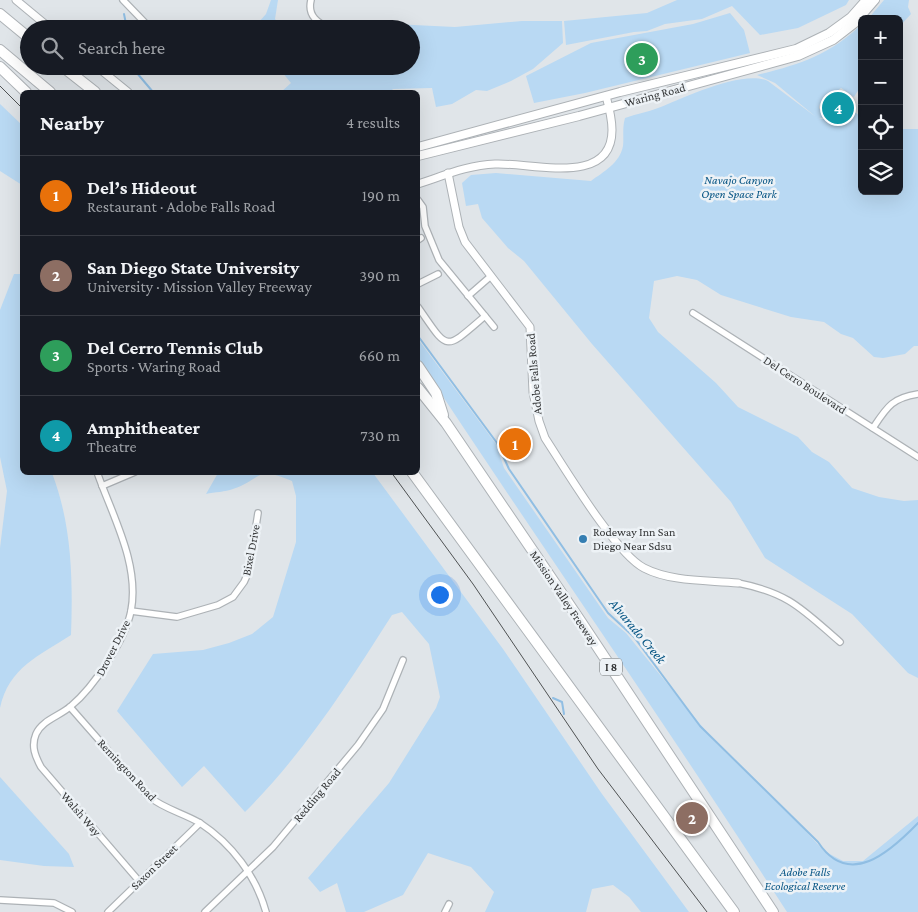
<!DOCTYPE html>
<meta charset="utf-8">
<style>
body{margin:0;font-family:"Crimson Pro",serif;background:#242831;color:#f1f3f6}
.controls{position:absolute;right:15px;top:15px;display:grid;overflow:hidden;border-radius:8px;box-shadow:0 5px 20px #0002}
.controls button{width:45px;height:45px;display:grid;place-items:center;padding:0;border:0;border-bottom:1px solid #363941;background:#171b24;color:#f1f3f6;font:25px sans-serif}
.you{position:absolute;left:439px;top:594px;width:18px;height:18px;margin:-12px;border:4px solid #fff;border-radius:50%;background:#1a73e8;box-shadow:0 0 0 8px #1a73e833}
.badge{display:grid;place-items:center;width:32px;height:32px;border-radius:50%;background:#357eb2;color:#fff;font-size:16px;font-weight:700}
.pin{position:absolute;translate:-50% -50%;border:2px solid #fff;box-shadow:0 1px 5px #0006}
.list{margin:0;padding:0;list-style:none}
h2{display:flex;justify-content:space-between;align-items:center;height:65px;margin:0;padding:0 20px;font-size:21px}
h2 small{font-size:16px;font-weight:400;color:#9ea1a6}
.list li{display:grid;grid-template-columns:32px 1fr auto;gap:15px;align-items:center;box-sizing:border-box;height:80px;padding:0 20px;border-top:1px solid #363941}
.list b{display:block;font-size:19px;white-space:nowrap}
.list p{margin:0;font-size:16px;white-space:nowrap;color:#9ea1a6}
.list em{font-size:16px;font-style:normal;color:#9ea1a6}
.icon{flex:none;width:28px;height:28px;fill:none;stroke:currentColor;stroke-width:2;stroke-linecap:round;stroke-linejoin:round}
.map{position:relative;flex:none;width:918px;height:912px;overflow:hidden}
.search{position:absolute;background:#171b24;box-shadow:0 5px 20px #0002;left:20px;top:20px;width:400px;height:55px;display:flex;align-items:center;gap:12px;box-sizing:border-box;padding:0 18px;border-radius:28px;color:#9ea1a6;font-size:19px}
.panel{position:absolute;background:#171b24;box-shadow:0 5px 20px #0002;left:20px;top:90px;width:400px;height:385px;border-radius:8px}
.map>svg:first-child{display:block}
.green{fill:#b9d9f3}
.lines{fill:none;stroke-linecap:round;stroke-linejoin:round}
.stream{stroke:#90bee3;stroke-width:2}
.minor-casing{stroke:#adb2b6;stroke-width:8}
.tertiary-casing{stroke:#adb2b6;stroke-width:9}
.secondary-casing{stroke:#adb2b6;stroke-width:10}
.motorway-casing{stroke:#adb2b6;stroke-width:12}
.minor{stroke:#fff;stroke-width:5.5}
.tertiary{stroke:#fff;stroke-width:7}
.secondary{stroke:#fff;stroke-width:8}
.motorway{stroke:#fff;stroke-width:10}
.tram{stroke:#4f5253;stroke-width:1}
.poi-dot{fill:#357eb2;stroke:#edf2f6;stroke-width:2}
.labels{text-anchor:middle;stroke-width:5;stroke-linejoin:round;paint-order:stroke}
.shield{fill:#edf2f6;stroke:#6b6e70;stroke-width:1}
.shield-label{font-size:11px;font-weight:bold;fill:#333536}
.street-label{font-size:12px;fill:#333536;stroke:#edf2f6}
.park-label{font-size:12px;font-style:italic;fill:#085685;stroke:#edf2f6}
.poi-label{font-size:12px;fill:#333536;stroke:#edf2f6;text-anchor:start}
.water-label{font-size:14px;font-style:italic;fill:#045483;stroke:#edf2f6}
</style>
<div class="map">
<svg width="918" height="912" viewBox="0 0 918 912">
<rect width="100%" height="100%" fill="#e0e5e9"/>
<g class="green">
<polygon points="271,0 278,0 275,19 283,29 263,29 258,23 266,14"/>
<polygon points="677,0 849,0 846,5 798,28 760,35 732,6 702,19 665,24 647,31 634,32 566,45 564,21 647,13"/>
<polygon points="884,0 909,0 908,7 911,14 899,27 899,19 868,19"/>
<polygon points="730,13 744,30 750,53 585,93 534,103 526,76 591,43 693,24"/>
<polygon points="522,21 562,21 563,43 533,69 511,81 487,91 476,90 452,104 436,107 432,88 393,89 390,92 281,92 291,83 277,66 411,66 411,29 391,29 393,24 455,27"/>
<path d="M 862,24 L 862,84 L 854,97 L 841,88 C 833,95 820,97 819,108 L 826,118 L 819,118 L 822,119 L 837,116 L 847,120 L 853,111 L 862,117 L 862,191 L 899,191 L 899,129 L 918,129 L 918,346 L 914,346 L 905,354 L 883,358 L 874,357 L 853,338 L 841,334 L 824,322 L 791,317 L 721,295 L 697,280 L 677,276 L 654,281 L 649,318 L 658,332 L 716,383 L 738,407 L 798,437 L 812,452 L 829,462 L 852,488 L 879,497 L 904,501 L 918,500 L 918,678 L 908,673 L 852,614 L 765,558 L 731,502 L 592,344 L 524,261 L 508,248 L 482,218 L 478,204 L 466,206 L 462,183 L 471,175 L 496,173 L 591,181 C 603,172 620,163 623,146 C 624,137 622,128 625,118 C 636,114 648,112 658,108 C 683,98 743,69 768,81 L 816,117 L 775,83 L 757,75 C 798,65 830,55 862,24 Z"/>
<polygon points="0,104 22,125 22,185 0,171"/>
<path d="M 14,274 L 22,274 L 22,472 L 52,473 C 72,525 73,580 71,635 C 39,656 9,667 0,708 L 0,548 L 7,491 L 0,457 L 0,310 Z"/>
<path d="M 418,339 L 496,444 L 504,468 L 608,618 L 626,633 L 713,740 L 799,824 L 824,851 L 843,861 L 863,861 L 918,816 L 918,912 L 787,912 C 667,726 540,544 418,359 Z"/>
<path d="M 218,473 L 373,473 L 503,649 L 602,794 L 689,912 L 641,912 L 629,897 L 613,885 L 592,889 L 586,912 L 485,912 L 494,892 L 471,867 L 428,853 L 403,895 L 364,912 L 346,912 L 337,883 L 320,892 L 308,878 L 389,783 L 436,708 L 440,697 L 429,644 L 402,612 L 392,615 C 348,684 304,753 245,812 L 204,766 L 182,787 L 117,711 L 153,654 L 203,650 L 229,643 L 252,634 L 273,617 L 296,542 L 296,496 L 292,481 C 255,465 263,479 233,489 C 225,492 215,492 206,494 Z"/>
<polygon points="0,777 69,854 74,867 44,866 0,860"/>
</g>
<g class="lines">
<g class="stream">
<polyline points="124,14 127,29"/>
<polyline points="131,66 153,92"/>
<path d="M 418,336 L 497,443 L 509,469 L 608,613 L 634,637 L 700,726 L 818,842 C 849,889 890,852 918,823"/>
<polyline points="553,698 562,702 564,714"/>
</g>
<defs>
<g id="minor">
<polyline points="123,0 151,29"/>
<path d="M 311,0 C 307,16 318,23 331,29"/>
<polyline points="418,200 423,207 425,226 439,260 494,327"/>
<polyline points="418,240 421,238"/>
<polyline points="418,284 438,274"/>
<polyline points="468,296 491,276"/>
<path d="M 418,307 C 449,351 443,352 485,316"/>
<polyline points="693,313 918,457"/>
<path d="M 873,428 C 887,407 892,398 918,394"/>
<path d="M 97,472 C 112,515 140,564 131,611 C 125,640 94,687 71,706 C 60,716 42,720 36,734 C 31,746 35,756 41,767 L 139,881"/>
<polyline points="102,486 135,472"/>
<path d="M 738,583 C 789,593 802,609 840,642"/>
<polyline points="131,611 177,617 218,605 233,597 244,582 249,571 258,513"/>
<path d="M 70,707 L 148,796 C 164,809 183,813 200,823 C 232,844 256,876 266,912"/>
<polyline points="0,900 54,903 72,912"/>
<polyline points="108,912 200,823"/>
<polyline points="205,912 273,847 358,745 383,709 403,660"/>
<polyline points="445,912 449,904"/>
</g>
<g id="tertiary">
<polyline points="16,0 51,29"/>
<polyline points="96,66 128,92"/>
<path d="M 448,173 L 459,227 L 465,242 L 530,327 L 533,392 L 539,421 L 545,438 C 564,467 616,554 644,568 C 671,582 708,580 738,583"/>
<path d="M 418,184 C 443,176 468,165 495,164 C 530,162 612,188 612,130 C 612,119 609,107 606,96"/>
</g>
<g id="secondary">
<polyline points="418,147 620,92 796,49 829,33 851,17 866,0"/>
<polyline points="418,156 579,116 798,56 833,40 855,23 875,0"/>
</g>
<g id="motorway">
<polyline points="0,14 29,38"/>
<polyline points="0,50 50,92"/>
<polyline points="62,66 95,92"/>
<polyline points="0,67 26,92"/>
<polyline points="418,366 436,393 443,415"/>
<polyline points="418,388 446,423 581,622 773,912"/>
<polyline points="412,472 734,912"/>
</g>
</defs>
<use href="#minor" class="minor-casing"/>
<use href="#tertiary" class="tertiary-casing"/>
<use href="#secondary" class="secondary-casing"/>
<use href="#motorway" class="motorway-casing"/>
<use href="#minor" class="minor"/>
<use href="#tertiary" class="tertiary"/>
<use href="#secondary" class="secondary"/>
<use href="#motorway" class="motorway"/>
<g class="tram">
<polyline points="0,86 22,108"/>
<polyline points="391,472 473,584 598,769 707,912"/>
</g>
</g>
<circle class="poi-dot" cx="583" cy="539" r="5"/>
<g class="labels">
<rect class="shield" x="600" y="658.5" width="22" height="17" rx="4"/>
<g class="shield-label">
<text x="611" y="671">I 8</text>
</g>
<g class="street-label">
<text transform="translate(655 95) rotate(-15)" y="4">Waring Road</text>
<text transform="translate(534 374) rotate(-95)" y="4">Adobe Falls Road</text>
<text transform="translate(805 385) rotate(33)" y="4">Del Cerro Boulevard</text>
<text transform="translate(251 550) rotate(-79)" y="4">Bixel Drive</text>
<text transform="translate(564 598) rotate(56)" y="4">Mission Valley Freeway</text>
<text transform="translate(113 648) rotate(-63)" y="4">Drover Drive</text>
<text transform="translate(127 770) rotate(47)" y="4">Remington Road</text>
<text transform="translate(317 795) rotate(-50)" y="4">Redding Road</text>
<text transform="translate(81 814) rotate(49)" y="4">Walsh Way</text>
<text transform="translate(154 867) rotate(-44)" y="4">Saxon Street</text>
</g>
<g class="park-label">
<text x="739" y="184">Navajo Canyon<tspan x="739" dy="14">Open Space Park</tspan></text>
<text x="805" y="876">Adobe Falls<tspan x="805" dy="14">Ecological Reserve</tspan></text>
</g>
<g class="poi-label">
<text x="593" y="536">Rodeway Inn San<tspan x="593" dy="14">Diego Near Sdsu</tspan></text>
</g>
<g class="water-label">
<text transform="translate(638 631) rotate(50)" y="5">Alvarado Creek</text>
</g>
</g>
</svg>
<div class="controls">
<button>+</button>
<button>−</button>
<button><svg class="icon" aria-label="locate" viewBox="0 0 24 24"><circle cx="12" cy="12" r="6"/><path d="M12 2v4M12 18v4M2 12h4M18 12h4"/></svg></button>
<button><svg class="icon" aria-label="layers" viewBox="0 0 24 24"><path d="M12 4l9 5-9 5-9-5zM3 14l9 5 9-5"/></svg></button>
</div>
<div class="you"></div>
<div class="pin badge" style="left:515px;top:444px;background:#e8710a">1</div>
<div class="pin badge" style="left:692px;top:818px;background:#8d6e63">2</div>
<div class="pin badge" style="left:642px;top:59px;background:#2e9e5b">3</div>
<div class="pin badge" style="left:838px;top:108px;background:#0f9aa8">4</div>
<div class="search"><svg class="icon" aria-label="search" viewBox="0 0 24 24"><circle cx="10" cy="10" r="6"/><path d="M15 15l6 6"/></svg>Search here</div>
<section class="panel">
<h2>Nearby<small>4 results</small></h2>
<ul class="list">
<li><span class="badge" style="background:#e8710a">1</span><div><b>Del’s Hideout</b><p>Restaurant · Adobe Falls Road</p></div><em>190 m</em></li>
<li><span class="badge" style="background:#8d6e63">2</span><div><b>San Diego State University</b><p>University · Mission Valley Freeway</p></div><em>390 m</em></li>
<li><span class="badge" style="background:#2e9e5b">3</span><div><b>Del Cerro Tennis Club</b><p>Sports · Waring Road</p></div><em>660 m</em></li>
<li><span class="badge" style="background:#0f9aa8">4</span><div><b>Amphitheater</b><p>Theatre</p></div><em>730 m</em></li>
</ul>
</section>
</div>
